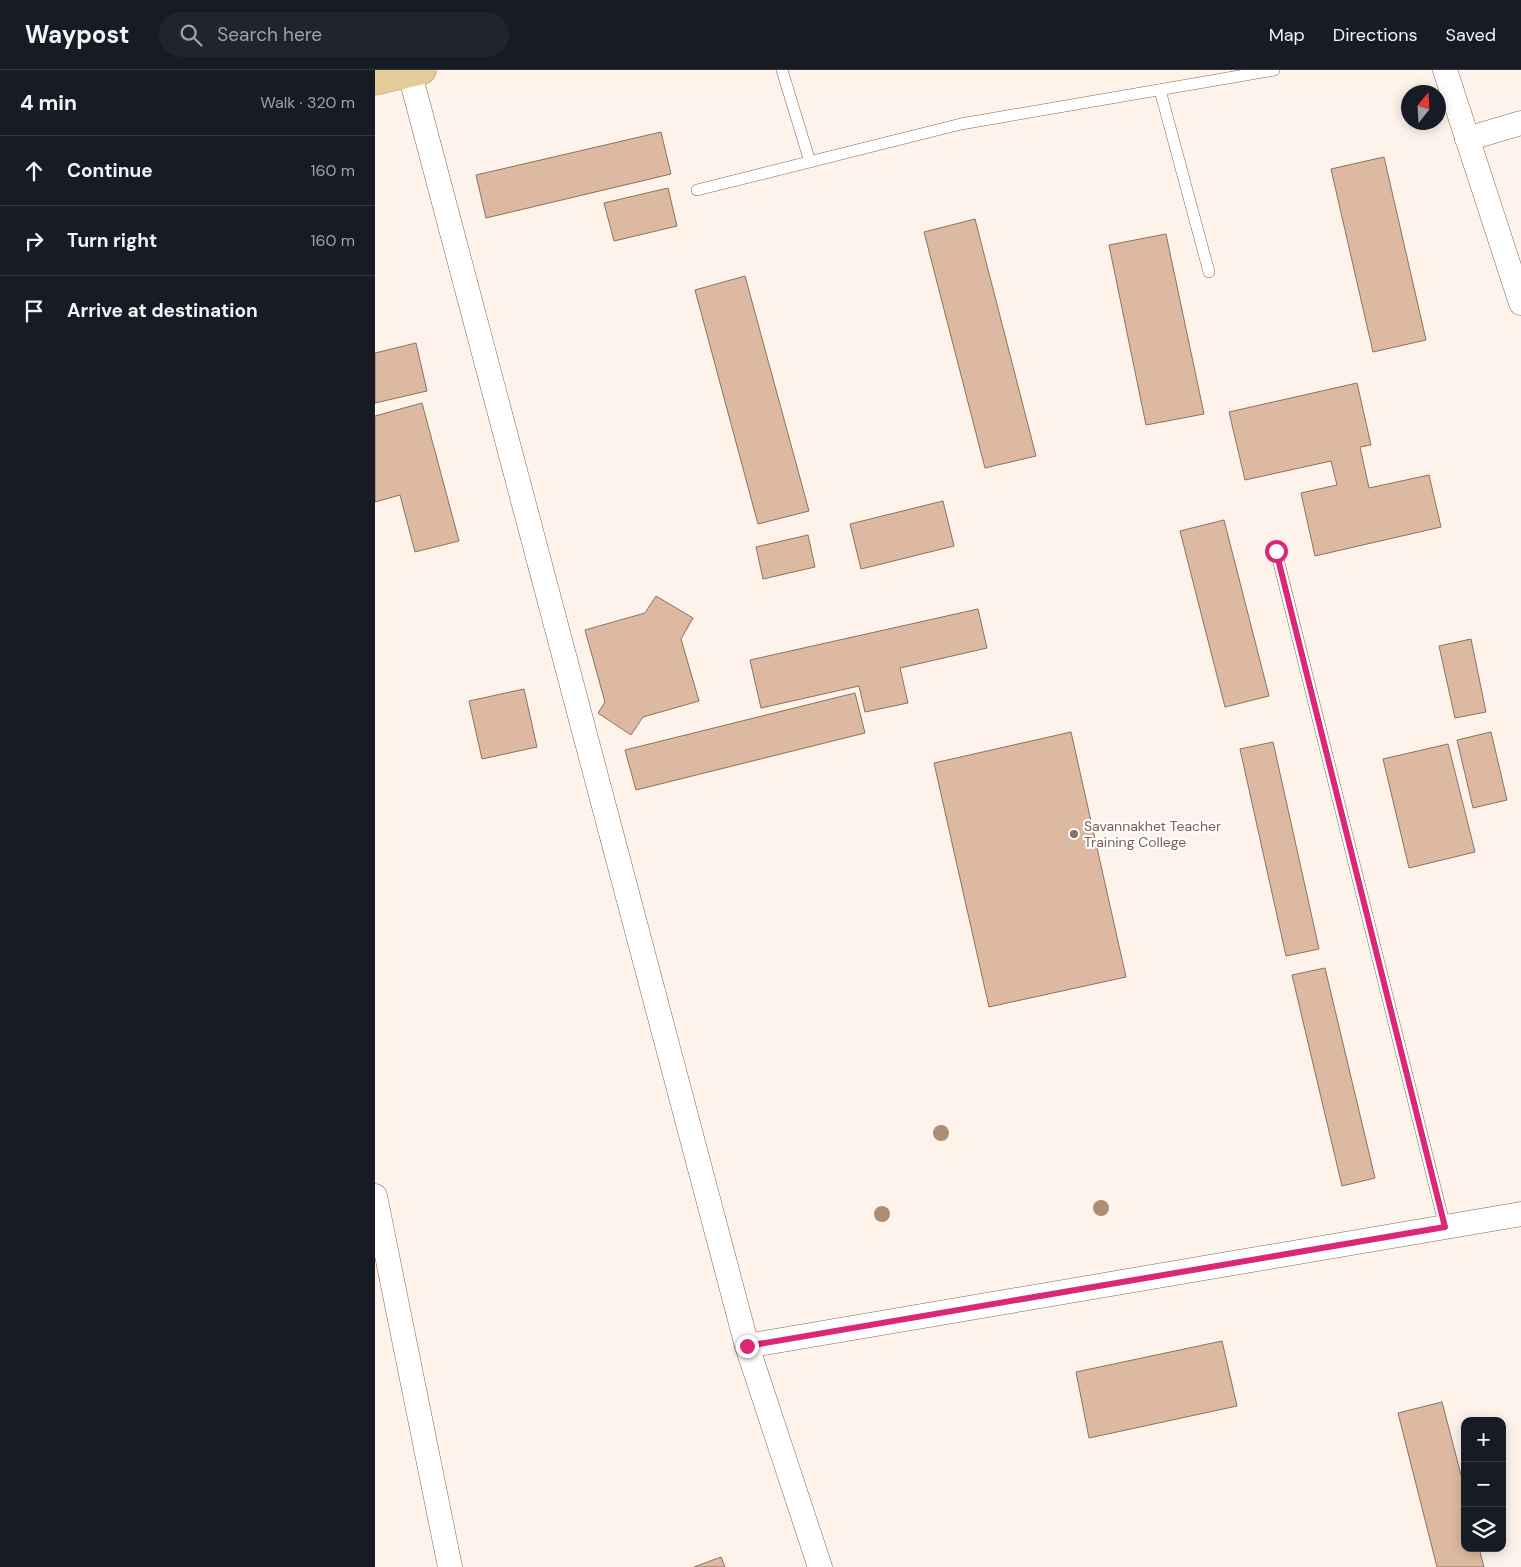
<!DOCTYPE html>
<meta charset="utf-8">
<style>
body{margin:0;font-family:"DM Sans",sans-serif;background:#20242c;color:#f1f3f6}
.controls{position:absolute;right:15px;bottom:15px;display:grid;overflow:hidden;border-radius:10px;box-shadow:0 2px 12px #0003}
.controls button{width:45px;height:45px;display:grid;place-items:center;padding:0;border:0;border-bottom:1px solid #363941;background:#171b24;color:#f1f3f6;font:25px sans-serif}
.compass{position:absolute;left:1026px;top:15px;width:45px;height:45px;border-radius:50%;background:#171b24;box-shadow:0 2px 12px #0003;rotate:18deg}
.stop{position:absolute;width:15px;height:15px;margin:-11px;border:4px solid #db2777;border-radius:50%;background:#fff}
.stop.end{background:#db2777;border-color:#fff;box-shadow:0 1px 5px #0008}
.list{margin:0;padding:0;list-style:none}
h2{display:flex;justify-content:space-between;align-items:center;height:65px;margin:0;padding:0 20px;font-size:21px}
h2 small{font-size:16px;font-weight:400;color:#9ea1a6}
.list li{display:grid;grid-template-columns:32px 1fr auto;gap:15px;align-items:center;box-sizing:border-box;height:70px;padding:0 20px;border-top:1px solid #363941}
.list b{display:block;font-size:19px;white-space:nowrap}
.list em{font-size:16px;font-style:normal;color:#9ea1a6}
.icon{flex:none;width:28px;height:28px;fill:none;stroke:currentColor;stroke-width:2;stroke-linecap:round;stroke-linejoin:round}
.map{position:relative;flex:none;width:1146px;height:1497px;overflow:hidden}
header{display:flex;align-items:center;gap:30px;box-sizing:border-box;height:70px;padding:0 25px;background:#171b24;border-bottom:1px solid #363941}
header strong{font-size:24px}
nav{display:flex;gap:28px;margin-inline-start:auto;font-size:18px}
.search{width:350px;height:45px;background:#20242c;display:flex;align-items:center;gap:12px;box-sizing:border-box;padding:0 18px;border-radius:28px;color:#9ea1a6;font-size:19px}
main{display:flex}
aside{flex:1;background:#171b24}
.map>svg:first-child{display:block}
.building{fill:#deb9a2;stroke:#8b7160}
.lines{fill:none;stroke-linecap:round;stroke-linejoin:round}
.service-casing{stroke:#806855;stroke-width:12}
.minor-casing{stroke:#806855;stroke-width:25}
.trunk-casing{stroke:#9b8558;stroke-width:29}
.service{stroke:#fff;stroke-width:11}
.minor{stroke:#fff;stroke-width:24}
.trunk{stroke:#e3cc97;stroke-width:28}
.tree{fill:#ab8e73}
.route{stroke:#db2777;stroke-width:6}
.education-dot{fill:#8d6e63;stroke:#fff;stroke-width:2}
.labels{text-anchor:middle;stroke-width:4;stroke-linejoin:round;paint-order:stroke}
.education-label{font-size:14px;fill:#785e54;stroke:#fff;text-anchor:start}
</style>
<header>
<strong>Waypost</strong>
<div class="search"><svg class="icon" aria-label="search" viewBox="0 0 24 24"><circle cx="10" cy="10" r="6"/><path d="M15 15l6 6"/></svg>Search here</div>
<nav><a>Map</a><a>Directions</a><a>Saved</a></nav>
</header>
<main>
<aside>
<h2>4 min<small>Walk · 320 m</small></h2>
<ul class="list">
<li><svg class="icon" aria-label="ahead" viewBox="0 0 24 24"><path d="M12 20V5M6 11l6-6 6 6"/></svg><div><b>Continue</b></div><em>160 m</em></li>
<li><svg class="icon" aria-label="right" viewBox="0 0 24 24"><path d="M7 20v-9h11M14 6l5 5-5 5"/></svg><div><b>Turn right</b></div><em>160 m</em></li>
<li><svg class="icon" aria-label="arrive" viewBox="0 0 24 24"><path d="M6 21V4h12l-3 4 3 4H6"/></svg><div><b>Arrive at destination</b></div></li>
</ul>
</aside>
<div class="map">
<svg width="1146" height="1497" viewBox="0 0 1146 1497">
<rect width="100%" height="100%" fill="#fef3eb"/>
<g class="building">
<polygon points="286,62 296,104 111,148 101,105"/>
<polygon points="1009,87 1051,270 998,282 956,99"/>
<polygon points="293,118 302,156 239,171 229,133"/>
<polygon points="600,149 661,386 610,398 549,162"/>
<polygon points="791,164 829,344 771,355 734,175"/>
<polygon points="370,206 434,441 383,454 320,220"/>
<polygon points="41,273 52,321 0,333 0,283"/>
<polygon points="982,313 996,375 985,377 994,418 1054,405 1066,457 940,486 926,423 962,415 956,391 870,410 854,342"/>
<polygon points="47,333 84,471 40,482 25,425 0,432 0,346"/>
<polygon points="568,431 579,476 486,499 475,454"/>
<polygon points="849,450 894,626 850,637 805,461"/>
<polygon points="433,465 440,497 388,509 381,477"/>
<polygon points="281,526 318,548 306,569 324,631 268,647 256,665 223,643 230,632 210,560 270,543"/>
<polygon points="603,539 612,578 525,598 533,633 490,642 484,616 386,638 375,590"/>
<polygon points="1096,569 1111,642 1080,648 1064,576"/>
<polygon points="149,619 162,677 107,689 94,631"/>
<polygon points="480,623 490,663 261,720 250,680"/>
<polygon points="696,662 751,907 614,937 559,693"/>
<polygon points="1116,662 1132,730 1098,738 1082,670"/>
<polygon points="898,672 944,879 911,886 865,679"/>
<polygon points="1073,674 1100,782 1034,798 1008,689"/>
<polygon points="950,898 1000,1108 967,1116 917,905"/>
<polygon points="847,1271 862,1336 714,1368 701,1302"/>
<polygon points="1067,1332 1090,1420 1090,1478 1104,1478 1109,1497 1062,1497 1023,1343"/>
<polygon points="346,1487 350,1497 319,1497"/>
</g>
<g class="lines">
<defs>
<g id="service">
<polyline points="407,0 435,92"/>
<polyline points="785,20 834,202"/>
<polyline points="322,120 586,54 899,0"/>
<polyline points="901,481 1070,1157"/>
</g>
<g id="minor">
<polyline points="1070,0 1146,233"/>
<polyline points="35,4 372,1276 445,1497"/>
<polyline points="1092,69 1146,53"/>
<polyline points="0,1126 75,1497"/>
<polyline points="372,1276 1146,1144"/>
</g>
<polyline id="trunk" points="0,11 47,0"/>
</defs>
<use href="#service" class="service-casing"/>
<use href="#minor" class="minor-casing"/>
<use href="#trunk" class="trunk-casing"/>
<use href="#service" class="service"/>
<use href="#minor" class="minor"/>
<use href="#trunk" class="trunk"/>
</g>
<g class="tree">
<circle cx="566" cy="1063" r="8"/>
<circle cx="726" cy="1138" r="8"/>
<circle cx="507" cy="1144" r="8"/>
</g>
<g class="lines">
<polyline class="route" points="372,1276 1070,1157 901,481"/>
</g>
<circle class="education-dot" cx="699" cy="764" r="5"/>
<g class="labels">
<g class="education-label">
<text x="709" y="761">Savannakhet Teacher<tspan x="709" dy="16">Training College</tspan></text>
</g>
</g>
</svg>
<div class="controls">
<button>+</button>
<button>−</button>
<button><svg class="icon" aria-label="layers" viewBox="0 0 24 24"><path d="M12 4l9 5-9 5-9-5zM3 14l9 5 9-5"/></svg></button>
</div>
<svg class="compass" viewBox="-18 -18 36 36"><path d="M0-13l5 13h-10z" fill="#e53935"/><path d="M0 13l5-13h-10z" fill="#9ea1a6"/></svg>
<div class="stop" style="left:901px;top:481px"></div>
<div class="stop end" style="left:372px;top:1276px"></div>
</div>
</main>
